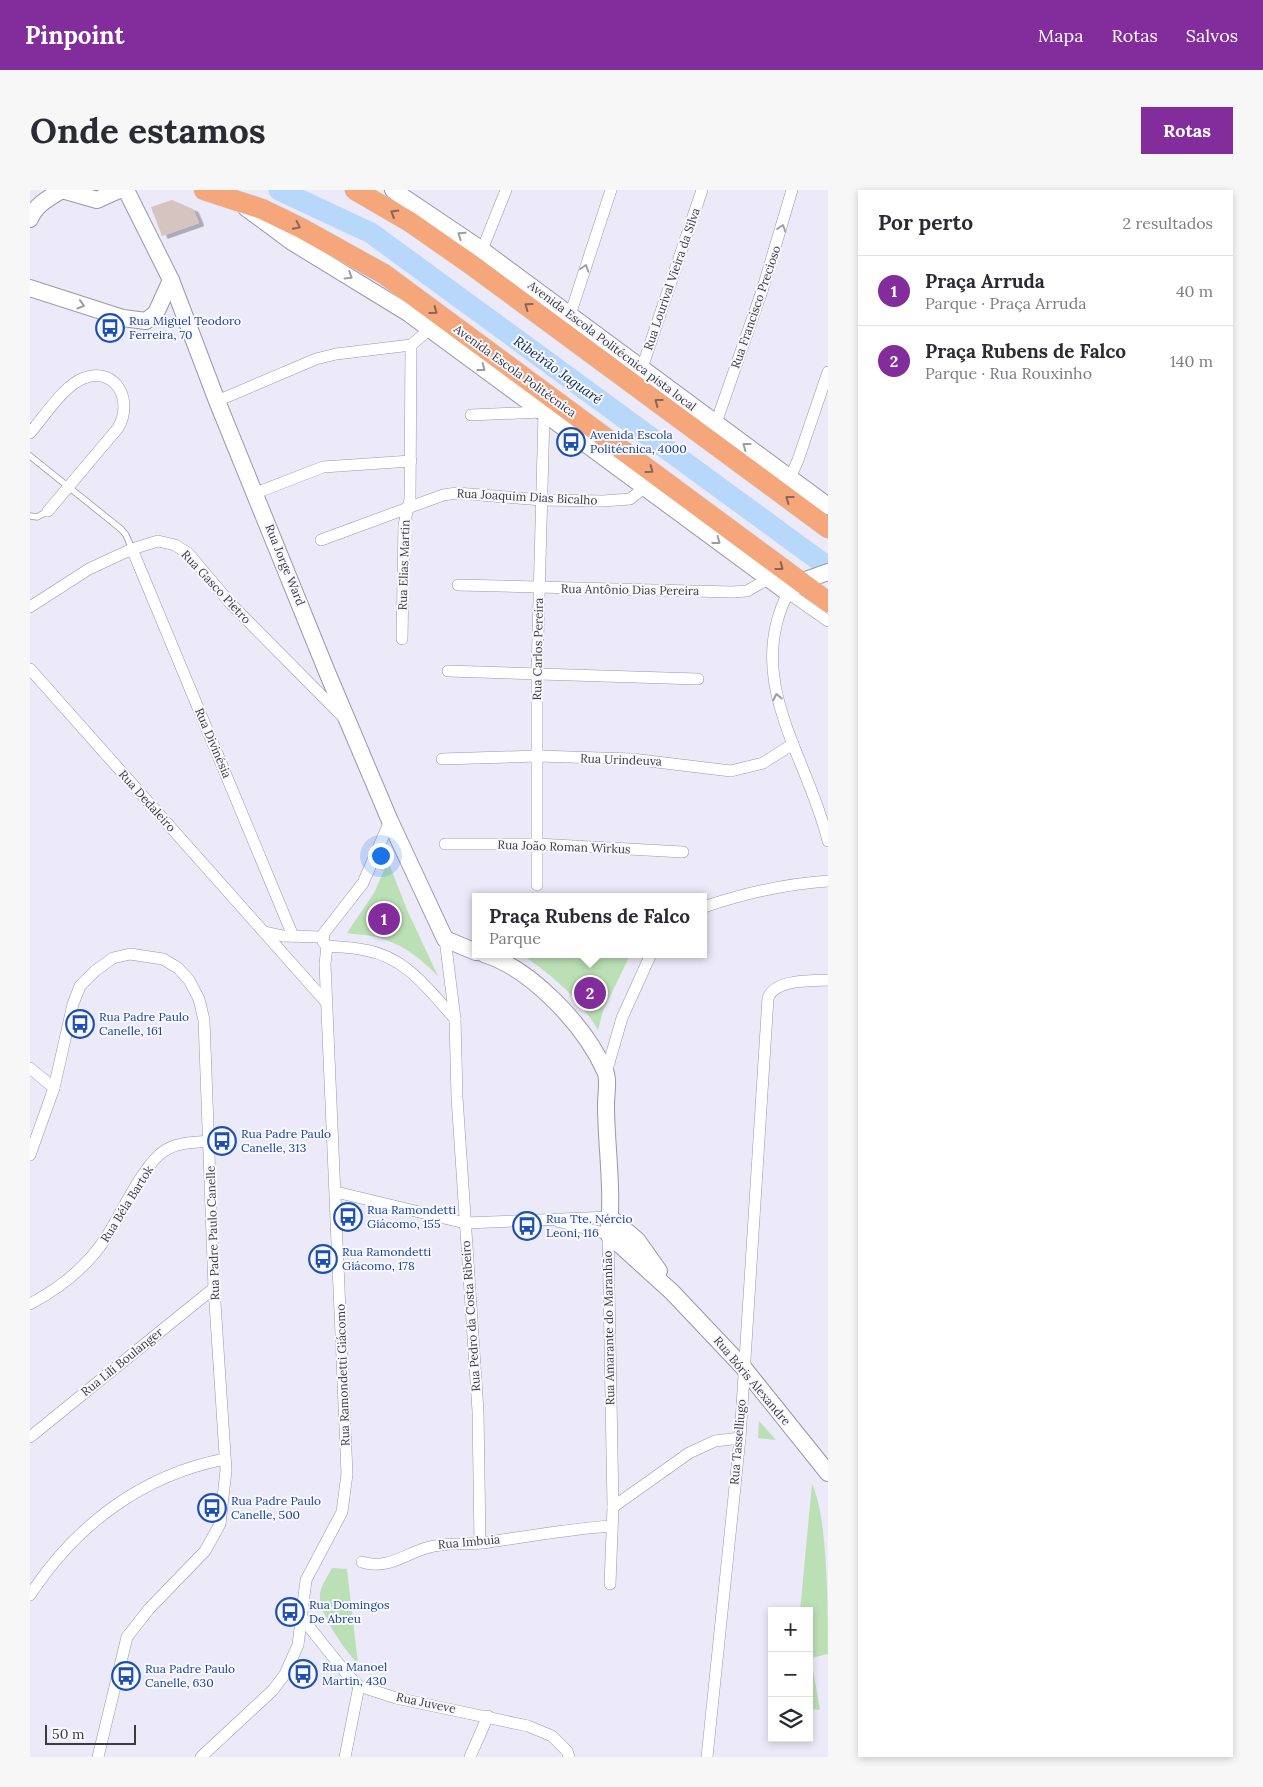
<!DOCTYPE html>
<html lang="pt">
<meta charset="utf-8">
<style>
body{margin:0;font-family:Lora,serif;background:#f7f7f7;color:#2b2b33}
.controls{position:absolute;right:15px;bottom:15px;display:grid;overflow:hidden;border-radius:0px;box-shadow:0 2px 8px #0003}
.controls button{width:45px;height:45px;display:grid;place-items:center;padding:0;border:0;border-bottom:1px solid #e1e1e2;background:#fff;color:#2b2b33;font:25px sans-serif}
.scale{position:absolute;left:15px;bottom:12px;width:91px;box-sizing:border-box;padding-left:5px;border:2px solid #3c3b41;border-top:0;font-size:14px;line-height:18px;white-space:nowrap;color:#3c3b41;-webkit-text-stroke:4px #f9f8fe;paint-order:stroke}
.you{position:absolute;left:350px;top:665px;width:18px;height:18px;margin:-12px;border:4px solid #fff;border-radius:50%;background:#1a73e8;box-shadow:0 0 0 8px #1a73e833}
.badge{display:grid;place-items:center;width:32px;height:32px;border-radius:50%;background:#822d9b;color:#fff;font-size:16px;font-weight:700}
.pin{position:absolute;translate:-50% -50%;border:2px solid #fff;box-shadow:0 1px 5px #0006}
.popup{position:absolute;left:442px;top:703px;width:235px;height:65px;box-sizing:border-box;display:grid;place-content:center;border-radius:0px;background:#fff;filter:drop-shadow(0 1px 4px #0005);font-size:16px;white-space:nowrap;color:#7c7c81}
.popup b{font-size:19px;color:#2b2b33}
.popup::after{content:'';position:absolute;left:50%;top:100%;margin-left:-10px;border:10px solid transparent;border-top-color:#fff}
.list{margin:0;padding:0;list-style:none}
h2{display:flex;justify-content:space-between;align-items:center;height:65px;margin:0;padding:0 20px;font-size:21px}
h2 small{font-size:16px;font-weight:400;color:#7c7c81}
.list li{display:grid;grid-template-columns:32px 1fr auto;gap:15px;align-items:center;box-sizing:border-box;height:70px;padding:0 20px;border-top:1px solid #e1e1e2}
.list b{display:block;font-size:19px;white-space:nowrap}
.list p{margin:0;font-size:16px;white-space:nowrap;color:#7c7c81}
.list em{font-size:16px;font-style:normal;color:#7c7c81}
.icon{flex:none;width:28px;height:28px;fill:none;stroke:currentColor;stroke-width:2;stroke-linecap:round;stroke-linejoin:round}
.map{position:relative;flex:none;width:798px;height:1567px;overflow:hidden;border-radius:0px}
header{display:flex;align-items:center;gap:30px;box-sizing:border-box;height:70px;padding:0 25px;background:#822d9b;color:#fff}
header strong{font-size:24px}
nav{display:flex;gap:28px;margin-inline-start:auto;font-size:18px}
.intro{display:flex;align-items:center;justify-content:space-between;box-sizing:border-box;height:120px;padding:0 30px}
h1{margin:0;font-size:35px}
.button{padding:12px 22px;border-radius:0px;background:#822d9b;color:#fff;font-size:18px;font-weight:700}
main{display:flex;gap:30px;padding:0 30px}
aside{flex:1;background:#fff;border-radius:0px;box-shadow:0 2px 8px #0003}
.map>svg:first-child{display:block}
.green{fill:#bce0b5}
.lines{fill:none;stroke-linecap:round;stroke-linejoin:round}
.river{stroke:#b7d8fb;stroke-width:21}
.building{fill:#d6c4c1;filter:url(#shadow)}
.lane-casing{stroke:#9a98a6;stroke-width:7}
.street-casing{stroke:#9a98a6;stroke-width:12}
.secondary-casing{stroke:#9a98a6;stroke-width:18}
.highway-casing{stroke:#d0d0d1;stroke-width:21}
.lane{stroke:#fff;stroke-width:5.5}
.street{stroke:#fff;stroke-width:11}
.secondary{stroke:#fff;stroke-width:16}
.highway{stroke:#f5a67a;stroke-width:20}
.oneway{stroke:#866658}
.oneway2{stroke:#9e9da0}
.labels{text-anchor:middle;stroke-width:4;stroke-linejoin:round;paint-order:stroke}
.street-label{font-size:12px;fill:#3c3b41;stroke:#f9f8fe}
.transit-label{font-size:12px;fill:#164399;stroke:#f9f8fe;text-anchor:start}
.water-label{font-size:14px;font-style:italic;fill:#002b52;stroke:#f9f8fe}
</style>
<header>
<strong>Pinpoint</strong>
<nav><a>Mapa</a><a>Rotas</a><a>Salvos</a></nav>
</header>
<div class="intro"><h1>Onde estamos</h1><a class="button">Rotas</a></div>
<main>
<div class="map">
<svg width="798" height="1567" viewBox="0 0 798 1567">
<defs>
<filter id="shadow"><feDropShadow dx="5.5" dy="3" stdDeviation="0" flood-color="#0004"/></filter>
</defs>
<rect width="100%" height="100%" fill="#ece9f9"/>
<g class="green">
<path d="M 358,671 L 378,722 L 408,786 C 389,767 369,751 341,746 C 333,744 325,745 317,743 L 344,703 Z"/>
<path d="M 491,764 L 599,767 L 573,821 L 568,840 C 549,808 521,784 491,764 Z"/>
<polygon points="729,1231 746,1250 728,1248"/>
<path d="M 782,1294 C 798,1327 798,1423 798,1464 L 781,1468 L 790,1520 L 779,1519 L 779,1421 L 770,1421 Z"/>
<path d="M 302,1378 L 317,1379 L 328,1474 C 315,1460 287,1422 290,1403 C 292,1394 298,1386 302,1378 Z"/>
</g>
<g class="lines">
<polyline class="river" points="249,0 341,43 798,377"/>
</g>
<polygon class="building" points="142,10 163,19 169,33 132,46 121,17"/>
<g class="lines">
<defs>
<g id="lane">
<polyline points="0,266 91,339 96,345 102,359"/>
<polyline points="0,326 7,327 18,321"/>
</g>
<g id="street">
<polyline points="452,60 476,0"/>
<polyline points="540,125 581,0"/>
<polyline points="381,155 399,140"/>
<polyline points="612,178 672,0"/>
<polyline points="187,211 286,169 306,164 381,155 380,309 374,335 372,449"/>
<polyline points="441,225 512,222"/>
<polyline points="686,233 732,101 762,0"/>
<path d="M 0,243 C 14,227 34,195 54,188 C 86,176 104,211 88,238 L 18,321"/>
<polyline points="760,288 768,270 798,182"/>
<polyline points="226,303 293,277 381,271"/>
<polyline points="291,350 413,305 427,303 512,310 573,311 600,309 614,298"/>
<polyline points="102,359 263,746"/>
<polyline points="428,395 702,402 717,401 738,389"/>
<polyline points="0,417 59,379 102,359 128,351 145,355 159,364 201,414 313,527"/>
<path d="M 798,431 L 758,403 C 713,491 778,567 798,651"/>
<polyline points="0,479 296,812"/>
<polyline points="418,481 668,489"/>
<polyline points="412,569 508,566 602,569 701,581 733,573 763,554"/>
<path d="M 360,631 L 333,693 L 294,743 L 293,752 L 297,756 C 309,757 323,757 335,760 C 376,767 399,800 425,829"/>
<polyline points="415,654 507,654 653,662"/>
<polyline points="507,695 507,483 514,224"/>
<path d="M 674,717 C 715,703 755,694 798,691"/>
<polyline points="235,742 253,746 292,747"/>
<polyline points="415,749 425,829 427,907 448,1221 450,1353"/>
<polyline points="0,878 24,898"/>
<polyline points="576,883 592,828 621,764"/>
<polyline points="0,965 24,898 43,814 50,796 65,781 83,768 100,764 133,769 148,778 159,790 169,809 174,830 184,1098 196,1280 190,1334 175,1361 119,1419 97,1447 68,1567"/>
<polyline points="306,1002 435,1033 580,1027"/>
<polyline points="527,1031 578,1044 583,1317 580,1394"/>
<path d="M 0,1114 C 30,1098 59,1075 77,1046 C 91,1024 114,974 134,961 C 147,952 164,953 179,951"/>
<polyline points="0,1247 184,1098"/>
<polyline points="583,1317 659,1263 685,1251 710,1248"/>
<path d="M 332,1372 C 357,1380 373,1365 396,1358 C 417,1352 432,1355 452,1353 C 495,1347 538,1339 581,1336"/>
<path d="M 0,1405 C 46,1335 112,1285 195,1269"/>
<polyline points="272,1428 316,1483 329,1496 366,1508 498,1536 522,1546 537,1561 539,1567"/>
<polyline points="171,1567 243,1500 255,1484 268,1455 276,1390 312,1322 317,1284 295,774 297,756"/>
<polyline points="315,1567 329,1496"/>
<polyline points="440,1567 458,1526"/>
<path d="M 677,1567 L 710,1248 L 738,808 C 745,789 781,791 798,790"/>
</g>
<g id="secondary">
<polyline points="96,0 141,90 187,211 297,482 360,631 415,749 446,762"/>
<polyline points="363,0 452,60 798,316"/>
<polyline points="216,18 262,52 378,123 758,403 770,392 798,382"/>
<path d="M 0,29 C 5,15 19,8 32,0 L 67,10 L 89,0"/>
<polyline points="0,98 93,128 116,131 126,123 141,90"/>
<path d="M 454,764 C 502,779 555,836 575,881 C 579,889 576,905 576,915 C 576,956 584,1004 578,1044 L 642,1102 L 713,1177 L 798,1283"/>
<polyline points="580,1027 607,1050 629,1081"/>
</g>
<g id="highway">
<polyline points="174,0 232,19 271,38 354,84 798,412"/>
<polyline points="325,0 380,32 443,76 798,338"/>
</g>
</defs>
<use href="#lane" class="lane-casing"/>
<use href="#street" class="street-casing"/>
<use href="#secondary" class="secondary-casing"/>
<use href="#highway" class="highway-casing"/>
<use href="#lane" class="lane"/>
<use href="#street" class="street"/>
<use href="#secondary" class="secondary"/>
<use href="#highway" class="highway"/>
</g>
<defs><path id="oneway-chevron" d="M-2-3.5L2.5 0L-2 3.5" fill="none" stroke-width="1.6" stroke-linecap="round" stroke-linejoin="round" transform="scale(1.25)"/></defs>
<g class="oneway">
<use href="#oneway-chevron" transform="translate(364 23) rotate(-149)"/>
<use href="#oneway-chevron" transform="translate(267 36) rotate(26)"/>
<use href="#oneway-chevron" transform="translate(498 116) rotate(-144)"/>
<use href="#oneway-chevron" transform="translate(404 121) rotate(36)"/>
<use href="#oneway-chevron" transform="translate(628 212) rotate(-143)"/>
<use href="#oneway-chevron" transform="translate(620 280) rotate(36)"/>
<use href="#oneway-chevron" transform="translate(759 309) rotate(-143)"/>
<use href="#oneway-chevron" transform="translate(750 377) rotate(37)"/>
</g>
<g class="oneway2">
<use href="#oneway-chevron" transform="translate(752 38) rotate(-72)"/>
<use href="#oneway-chevron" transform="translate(431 45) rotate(-145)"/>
<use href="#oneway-chevron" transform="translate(555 78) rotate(-72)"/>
<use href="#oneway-chevron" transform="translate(319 86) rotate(32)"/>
<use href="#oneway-chevron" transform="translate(51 115) rotate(17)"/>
<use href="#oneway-chevron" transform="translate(452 178) rotate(37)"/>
<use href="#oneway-chevron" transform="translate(716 256) rotate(-143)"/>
<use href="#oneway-chevron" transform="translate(687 351) rotate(37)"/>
<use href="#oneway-chevron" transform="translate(747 507) rotate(-102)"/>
</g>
<defs>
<symbol id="bus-ring" viewBox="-11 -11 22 22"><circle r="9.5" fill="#f9f8fe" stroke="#1a4fb4" stroke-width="1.5"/><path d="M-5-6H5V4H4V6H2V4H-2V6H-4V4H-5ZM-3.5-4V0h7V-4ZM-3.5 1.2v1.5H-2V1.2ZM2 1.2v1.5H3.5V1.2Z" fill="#1a4fb4"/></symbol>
</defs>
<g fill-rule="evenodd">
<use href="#bus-ring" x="64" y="122" width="32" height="32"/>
<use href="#bus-ring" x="525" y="236" width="32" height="32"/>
<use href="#bus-ring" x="34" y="818" width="32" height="32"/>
<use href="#bus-ring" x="176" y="935" width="32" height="32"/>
<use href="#bus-ring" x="302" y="1011" width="32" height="32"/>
<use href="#bus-ring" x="481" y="1020" width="32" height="32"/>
<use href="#bus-ring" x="277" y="1053" width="32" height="32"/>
<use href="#bus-ring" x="166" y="1302" width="32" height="32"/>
<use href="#bus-ring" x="244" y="1406" width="32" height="32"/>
<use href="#bus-ring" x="257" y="1468" width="32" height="32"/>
<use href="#bus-ring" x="80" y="1470" width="32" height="32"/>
</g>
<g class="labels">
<g class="street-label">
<text transform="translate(642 89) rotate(-71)" y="4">Rua Lourival Vieira da Silva</text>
<text transform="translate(726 117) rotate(-71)" y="4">Rua Francisco Precioso</text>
<text transform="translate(582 156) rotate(37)" y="4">Avenida Escola Politécnica pista local</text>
<text transform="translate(485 181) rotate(36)" y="4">Avenida Escola Politécnica</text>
<text transform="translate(497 307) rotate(3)" y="4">Rua Joaquim Dias Bicalho</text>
<text transform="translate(255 375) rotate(68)" y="4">Rua Jorge Ward</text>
<text transform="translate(374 375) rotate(-88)" y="4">Rua Elias Martin</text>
<text transform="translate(186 397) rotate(47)" y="4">Rua Gasco Pietro</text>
<text transform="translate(600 400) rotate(1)" y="4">Rua Antônio Dias Pereira</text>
<text transform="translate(508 459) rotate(-89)" y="4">Rua Carlos Pereira</text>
<text transform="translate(183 553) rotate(67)" y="4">Rua Divinésia</text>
<text transform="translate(591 570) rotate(2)" y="4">Rua Urindeuva</text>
<text transform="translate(117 611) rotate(48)" y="4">Rua Dedaleiro</text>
<text transform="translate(534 657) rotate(2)" y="4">Rua João Roman Wirkus</text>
<text transform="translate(97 1014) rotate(-58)" y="4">Rua Béla Bartok</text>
<text transform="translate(183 1043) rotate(-92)" y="4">Rua Padre Paulo Canelle</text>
<text transform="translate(441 1126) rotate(-94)" y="4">Rua Pedro da Costa Ribeiro</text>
<text transform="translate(579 1138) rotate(-91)" y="4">Rua Amarante do Maranhão</text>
<text transform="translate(92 1172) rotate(-39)" y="4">Rua Lili Boulanger</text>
<text transform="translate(313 1185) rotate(-92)" y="4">Rua Ramondetti Giácomo</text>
<text transform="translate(722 1191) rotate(50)" y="4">Rua Bóris Alexandre</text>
<text transform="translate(708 1252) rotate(-85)" y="4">Rua Tasselliugo</text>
<text transform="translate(439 1352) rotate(-5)" y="4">Rua Imbuia</text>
<text transform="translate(396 1513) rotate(12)" y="4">Rua Juveve</text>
</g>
<g class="transit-label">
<text x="99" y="135">Rua Miguel Teodoro<tspan x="99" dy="14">Ferreira, 70</tspan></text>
<text x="560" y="249">Avenida Escola<tspan x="560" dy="14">Politécnica, 4000</tspan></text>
<text x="69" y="831">Rua Padre Paulo<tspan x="69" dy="14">Canelle, 161</tspan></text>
<text x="211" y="948">Rua Padre Paulo<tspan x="211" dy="14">Canelle, 313</tspan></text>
<text x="337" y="1024">Rua Ramondetti<tspan x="337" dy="14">Giácomo, 155</tspan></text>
<text x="516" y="1033">Rua Tte. Nércio<tspan x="516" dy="14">Leoni, 116</tspan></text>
<text x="312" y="1066">Rua Ramondetti<tspan x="312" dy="14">Giácomo, 178</tspan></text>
<text x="201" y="1315">Rua Padre Paulo<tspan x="201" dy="14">Canelle, 500</tspan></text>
<text x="279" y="1419">Rua Domingos<tspan x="279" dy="14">De Abreu</tspan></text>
<text x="292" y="1481">Rua Manoel<tspan x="292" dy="14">Martin, 430</tspan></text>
<text x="115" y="1483">Rua Padre Paulo<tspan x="115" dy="14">Canelle, 630</tspan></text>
</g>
<g class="water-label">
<text transform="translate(528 180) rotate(36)" y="5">Ribeirão Jaguaré</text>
</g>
</g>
</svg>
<div class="controls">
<button>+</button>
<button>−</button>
<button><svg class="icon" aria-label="layers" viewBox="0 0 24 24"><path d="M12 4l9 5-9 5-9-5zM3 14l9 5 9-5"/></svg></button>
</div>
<div class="scale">50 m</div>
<div class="you"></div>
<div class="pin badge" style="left:354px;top:729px">1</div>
<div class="pin badge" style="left:560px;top:803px">2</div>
<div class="popup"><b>Praça Rubens de Falco</b>Parque</div>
</div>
<aside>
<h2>Por perto<small>2 resultados</small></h2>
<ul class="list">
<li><span class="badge">1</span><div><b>Praça Arruda</b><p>Parque · Praça Arruda</p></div><em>40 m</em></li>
<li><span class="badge">2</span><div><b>Praça Rubens de Falco</b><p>Parque · Rua Rouxinho</p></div><em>140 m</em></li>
</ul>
</aside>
</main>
